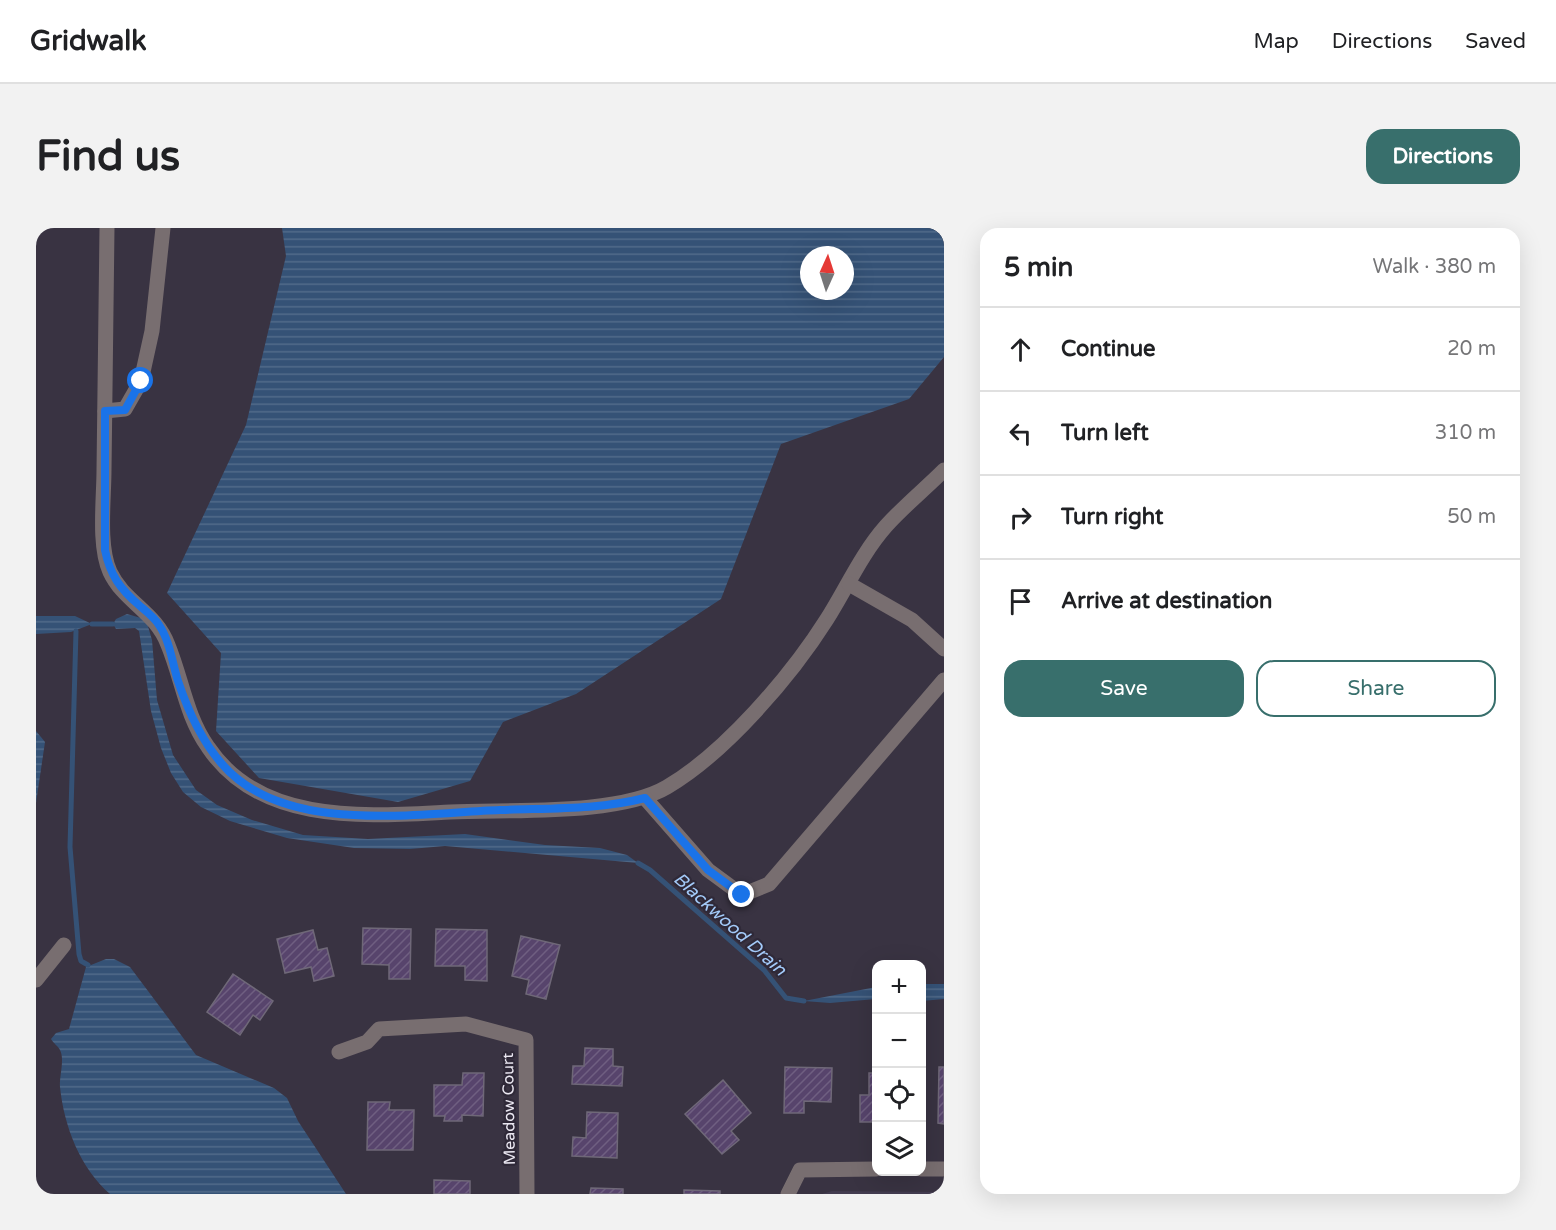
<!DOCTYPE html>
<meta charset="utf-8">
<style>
body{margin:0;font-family:"Varela Round",sans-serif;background:#f2f2f2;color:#202124}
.controls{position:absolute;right:18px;bottom:18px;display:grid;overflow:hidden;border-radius:12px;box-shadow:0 6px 24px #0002}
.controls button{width:54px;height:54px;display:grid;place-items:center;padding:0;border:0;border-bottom:2px solid #e0e0e0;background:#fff;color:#202124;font:30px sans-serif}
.compass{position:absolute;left:764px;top:18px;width:54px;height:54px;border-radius:50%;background:#fff;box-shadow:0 6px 24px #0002;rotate:3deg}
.stop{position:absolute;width:18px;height:18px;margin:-14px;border:4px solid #1a73e8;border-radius:50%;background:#fff}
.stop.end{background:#1a73e8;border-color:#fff;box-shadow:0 2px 6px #0008}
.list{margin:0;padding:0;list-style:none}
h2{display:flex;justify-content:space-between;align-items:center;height:78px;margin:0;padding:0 24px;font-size:26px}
h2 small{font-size:20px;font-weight:400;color:#757577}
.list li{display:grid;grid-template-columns:39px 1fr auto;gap:18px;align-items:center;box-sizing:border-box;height:84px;padding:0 24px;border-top:2px solid #e0e0e0}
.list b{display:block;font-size:22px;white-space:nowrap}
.list em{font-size:20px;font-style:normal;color:#757577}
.actions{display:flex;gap:12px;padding:18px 24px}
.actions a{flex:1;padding:14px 0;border:2px solid #386f6c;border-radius:18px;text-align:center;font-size:21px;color:#386f6c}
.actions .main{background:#386f6c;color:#fff}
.icon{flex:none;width:33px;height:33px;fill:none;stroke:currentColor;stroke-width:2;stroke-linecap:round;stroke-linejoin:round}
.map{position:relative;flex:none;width:908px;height:966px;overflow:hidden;border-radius:18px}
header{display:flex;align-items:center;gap:36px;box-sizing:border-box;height:84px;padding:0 30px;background:#fff;border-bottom:2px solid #e0e0e0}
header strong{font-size:28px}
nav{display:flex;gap:33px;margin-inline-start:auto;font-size:21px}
.intro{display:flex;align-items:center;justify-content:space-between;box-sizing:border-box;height:144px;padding:0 36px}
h1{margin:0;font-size:42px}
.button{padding:15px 27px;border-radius:18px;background:#386f6c;color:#fff;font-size:21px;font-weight:700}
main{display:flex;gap:36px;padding:0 36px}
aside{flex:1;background:#fff;border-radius:18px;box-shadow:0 6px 24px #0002}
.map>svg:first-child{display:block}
.built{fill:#433c50}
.water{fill:url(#water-rules);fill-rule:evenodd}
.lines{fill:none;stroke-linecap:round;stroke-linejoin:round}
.stream{stroke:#355276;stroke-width:5}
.building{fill:url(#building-hatch);stroke:#6f6878;stroke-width:1.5}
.minor{stroke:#786e70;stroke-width:15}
.route{stroke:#1a73e8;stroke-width:8}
.labels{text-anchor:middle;stroke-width:4.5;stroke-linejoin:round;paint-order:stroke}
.street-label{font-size:16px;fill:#eae7f1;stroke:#2f2938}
.water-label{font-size:18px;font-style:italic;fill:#a3caf9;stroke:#2f2938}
</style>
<header>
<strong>Gridwalk</strong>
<nav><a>Map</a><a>Directions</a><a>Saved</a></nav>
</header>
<div class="intro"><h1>Find us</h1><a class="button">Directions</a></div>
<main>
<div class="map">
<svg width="908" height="966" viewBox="0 0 908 966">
<defs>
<pattern id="water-rules" width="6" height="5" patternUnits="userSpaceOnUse" patternTransform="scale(1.5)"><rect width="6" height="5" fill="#355276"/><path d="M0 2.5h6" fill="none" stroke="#526b8a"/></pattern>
<pattern id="building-hatch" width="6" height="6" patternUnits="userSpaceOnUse" patternTransform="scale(1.5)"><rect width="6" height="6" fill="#57446c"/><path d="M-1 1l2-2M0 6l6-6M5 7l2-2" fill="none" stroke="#6f5f81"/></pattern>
</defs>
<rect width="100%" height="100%" fill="#393342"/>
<polygon class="built" points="796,963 908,964 908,966 786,966"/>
<g class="water">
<path d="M 246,0 L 908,0 L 908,129 L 873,171 L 745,216 L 685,371 L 540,466 L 467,494 L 434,553 L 362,574 L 223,550 L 180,503 L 185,425 L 131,365 L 210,197 L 250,28 ZM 773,27 L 809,27 L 809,63 L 773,63 Z"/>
<polygon points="91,386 105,390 111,395 116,412 121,472 137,527 160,562 181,577 216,592 267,607 332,611 429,606 509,617 564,620 591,627 602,635 409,618 374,621 318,620 251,610 194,593 165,579 147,564 135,545 125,520 115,483 103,403 99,400 80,401 77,396 80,391"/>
<polygon points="0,388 39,388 56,396 35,404 0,406"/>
<polygon points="0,503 9,514 0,575"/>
<path d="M 70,731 L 78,731 L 94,739 L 160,827 L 238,860 L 251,870 L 262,893 L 310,966 L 74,966 C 44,940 28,898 24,859 C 23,849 29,831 24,822 C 22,818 18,816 15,811 L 20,805 L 33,801 L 50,739 Z"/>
<polygon points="886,756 908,756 908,771 886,773"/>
<polygon points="840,759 840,771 794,775 768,773"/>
</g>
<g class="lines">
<g class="stream">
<polyline points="56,396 77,396"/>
<polyline points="40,403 34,619 43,726 45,733 52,737"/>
<polyline points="602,635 614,642 728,742 750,770 768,773"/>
</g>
</g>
<g class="building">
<polygon points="327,700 375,701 374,751 353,751 353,737 326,736"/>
<polygon points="400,701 451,702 451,753 429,752 429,738 399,738"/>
<polygon points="277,702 282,722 291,720 298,748 278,753 275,739 249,745 241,711"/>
<polygon points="485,708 524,717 510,771 490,766 493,752 476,748"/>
<polygon points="197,746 237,773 224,792 217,787 204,807 171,784"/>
<polygon points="549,820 577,821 577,838 587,839 586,858 536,856 537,838 548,838"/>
<polygon points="749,839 796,840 795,874 768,873 768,885 748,885"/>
<polygon points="903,839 908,839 908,896 902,895"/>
<polygon points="427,845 448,845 447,888 426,887 426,893 408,893 409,888 398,888 398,857 426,857"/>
<polygon points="833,845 840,845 840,894 824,894 824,867 833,867"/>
<polygon points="687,852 715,885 695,903 703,912 686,926 649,886"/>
<polygon points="332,874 354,874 353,882 378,882 377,922 331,922"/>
<polygon points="551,884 582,885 581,930 536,928 537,909 550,910"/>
<polygon points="398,952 434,953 434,966 398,966"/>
<polygon points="555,960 587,961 587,966 554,966"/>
<polygon points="648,962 684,963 684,966 648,966"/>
</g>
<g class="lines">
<g class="minor">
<path d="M 71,0 C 70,81 69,161 68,242 C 68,271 62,318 74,344 C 88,374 120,384 132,417 C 146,451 150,488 172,519 C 225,598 331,588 414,584 C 473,581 582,588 631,559 C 689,525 755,448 791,391 C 810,361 826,325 850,298 C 868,278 889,261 908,242"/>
<polyline points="69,183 89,181 105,153 116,103 127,0"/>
<polyline points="813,356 876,392 908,421"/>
<polyline points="609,570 672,642 706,667 733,656 908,452"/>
<polyline points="0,752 28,717"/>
<polyline points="303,824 331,814 343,801 430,796 490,812 491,966"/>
<polyline points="885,941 908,941"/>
<polyline points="752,966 764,942 840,941"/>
</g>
</g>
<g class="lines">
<path class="route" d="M 105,153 L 89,182 L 69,183 L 69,322 C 74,347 84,361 104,378 C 110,383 119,390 123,397 C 134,413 136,434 142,453 C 152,483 165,512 186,536 C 248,608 381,585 464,582 C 512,580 562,582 609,570 L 672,642 L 706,667"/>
</g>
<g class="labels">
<g class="street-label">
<text transform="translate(472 881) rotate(-91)" y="6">Meadow Court</text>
</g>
<g class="water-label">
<text transform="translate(694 696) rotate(42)" y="6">Blackwood Drain</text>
</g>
</g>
</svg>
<div class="controls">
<button>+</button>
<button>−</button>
<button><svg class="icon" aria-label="locate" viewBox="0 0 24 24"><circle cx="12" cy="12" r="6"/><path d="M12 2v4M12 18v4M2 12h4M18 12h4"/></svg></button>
<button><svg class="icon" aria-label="layers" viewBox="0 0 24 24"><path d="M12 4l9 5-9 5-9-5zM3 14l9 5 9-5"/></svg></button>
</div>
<svg class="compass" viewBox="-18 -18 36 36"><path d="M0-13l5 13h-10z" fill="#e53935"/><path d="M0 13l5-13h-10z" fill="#757577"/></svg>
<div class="stop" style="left:105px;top:153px"></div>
<div class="stop end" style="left:706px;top:667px"></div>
</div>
<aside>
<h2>5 min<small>Walk · 380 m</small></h2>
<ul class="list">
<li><svg class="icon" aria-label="ahead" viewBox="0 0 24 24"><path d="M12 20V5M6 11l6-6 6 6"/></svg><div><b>Continue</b></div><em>20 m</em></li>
<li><svg class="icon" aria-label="left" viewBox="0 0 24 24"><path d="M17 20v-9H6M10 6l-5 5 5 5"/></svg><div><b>Turn left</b></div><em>310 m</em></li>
<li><svg class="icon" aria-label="right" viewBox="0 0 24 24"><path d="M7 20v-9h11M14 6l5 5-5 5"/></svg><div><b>Turn right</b></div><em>50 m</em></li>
<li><svg class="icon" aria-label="arrive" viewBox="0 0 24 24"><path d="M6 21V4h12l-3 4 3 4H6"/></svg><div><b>Arrive at destination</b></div></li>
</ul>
<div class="actions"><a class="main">Save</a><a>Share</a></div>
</aside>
</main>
